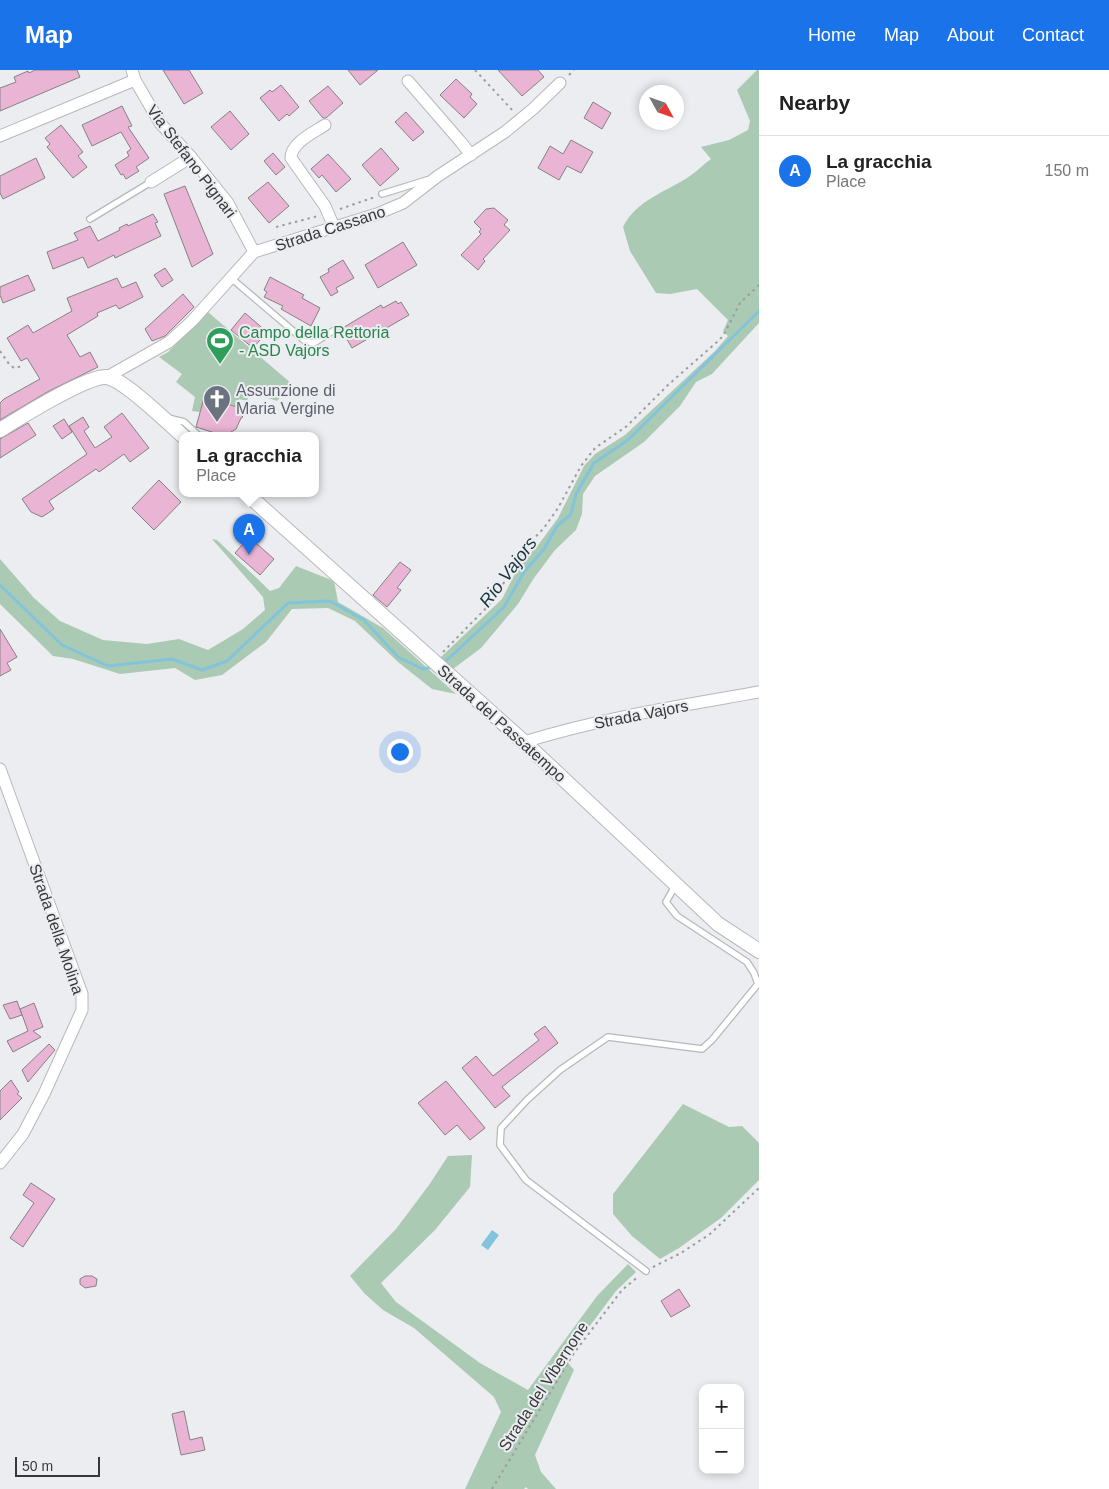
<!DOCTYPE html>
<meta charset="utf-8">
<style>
body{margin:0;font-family:Arial,sans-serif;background:#f2f2f2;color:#222}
.controls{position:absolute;right:15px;bottom:15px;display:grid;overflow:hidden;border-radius:10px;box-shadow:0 2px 8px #0003}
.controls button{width:45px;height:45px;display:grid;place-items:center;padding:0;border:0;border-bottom:1px solid #e0e0e0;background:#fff;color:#222;font:25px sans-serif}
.compass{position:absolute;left:639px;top:15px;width:45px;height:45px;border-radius:50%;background:#fff;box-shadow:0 2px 8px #0003;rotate:130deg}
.scale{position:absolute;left:15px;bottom:12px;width:85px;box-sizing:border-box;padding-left:5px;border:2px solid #373839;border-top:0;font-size:14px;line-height:18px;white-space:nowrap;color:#373839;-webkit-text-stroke:4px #ecedf0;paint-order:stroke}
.you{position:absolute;left:399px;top:681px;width:18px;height:18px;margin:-12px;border:4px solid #fff;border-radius:50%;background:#1a73e8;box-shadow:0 0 0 8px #1a73e833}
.badge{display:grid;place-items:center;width:32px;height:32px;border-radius:50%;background:#1a73e8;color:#fff;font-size:16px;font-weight:700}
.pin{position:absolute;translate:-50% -41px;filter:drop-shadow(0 1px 2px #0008)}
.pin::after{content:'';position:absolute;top:26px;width:18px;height:15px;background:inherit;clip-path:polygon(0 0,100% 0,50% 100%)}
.popup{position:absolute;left:179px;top:362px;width:140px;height:65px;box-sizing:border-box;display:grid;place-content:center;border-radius:10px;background:#fff;filter:drop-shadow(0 1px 4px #0005);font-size:16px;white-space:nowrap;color:#767676}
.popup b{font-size:19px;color:#222}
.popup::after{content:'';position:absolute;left:50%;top:100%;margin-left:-10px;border:10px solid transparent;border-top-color:#fff}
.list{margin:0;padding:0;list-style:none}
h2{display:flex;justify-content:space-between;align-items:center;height:65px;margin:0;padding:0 20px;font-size:21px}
h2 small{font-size:16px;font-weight:400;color:#767676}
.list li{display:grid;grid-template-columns:32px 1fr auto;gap:15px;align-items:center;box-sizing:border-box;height:70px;padding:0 20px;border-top:1px solid #e0e0e0}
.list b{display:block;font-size:19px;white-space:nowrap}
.list p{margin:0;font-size:16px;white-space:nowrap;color:#767676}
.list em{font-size:16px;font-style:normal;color:#767676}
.map{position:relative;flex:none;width:759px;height:1419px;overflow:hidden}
header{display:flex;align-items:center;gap:30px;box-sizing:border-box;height:70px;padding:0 25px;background:#1a73e8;color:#fff}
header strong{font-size:24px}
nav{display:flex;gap:28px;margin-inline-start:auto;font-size:18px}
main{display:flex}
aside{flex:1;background:#fff}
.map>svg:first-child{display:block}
.green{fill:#aacab3}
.water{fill:#82c4dc}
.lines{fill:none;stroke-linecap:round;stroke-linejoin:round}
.stream{stroke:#82c4dc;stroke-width:3}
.building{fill:#eab4d5;stroke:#858283}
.service-casing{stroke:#b7b8bb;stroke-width:8}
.minor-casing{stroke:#b7b8bb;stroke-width:13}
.tertiary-casing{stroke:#b7b8bb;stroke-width:16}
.path{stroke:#9b9c9e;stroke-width:2;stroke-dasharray:2.5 4;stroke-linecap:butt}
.service{stroke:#fff;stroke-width:5.5}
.minor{stroke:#fff;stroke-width:11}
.tertiary{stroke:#fff;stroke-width:14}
.labels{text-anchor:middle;stroke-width:4;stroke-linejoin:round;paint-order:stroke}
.street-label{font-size:16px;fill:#373839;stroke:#ecedf0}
.leisure-label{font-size:16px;fill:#27864d;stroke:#ecedf0;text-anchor:start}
.worship-label{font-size:16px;fill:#5b616d;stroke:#ecedf0;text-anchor:start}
.water-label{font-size:18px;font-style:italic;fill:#15353f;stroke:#ecedf0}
</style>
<header>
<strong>Map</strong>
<nav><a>Home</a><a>Map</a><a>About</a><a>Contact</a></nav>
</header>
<main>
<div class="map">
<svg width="759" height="1419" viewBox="0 0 759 1419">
<rect width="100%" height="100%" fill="#ecedf0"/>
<g class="green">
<path d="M 757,0 L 759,0 L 759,253 L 712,304 L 696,312 L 680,336 L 644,372 L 595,406 L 583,424 L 582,444 L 576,460 L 555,480 L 534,508 L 518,534 L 481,578 L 453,599 L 440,588 L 502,529 L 519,496 L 539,474 L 558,448 L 584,396 L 595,384 L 625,365 L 715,281 L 728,266 L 723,261 L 728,250 L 697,219 L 670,224 L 656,223 L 630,181 L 623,157 C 636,130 666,122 690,106 C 697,101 704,94 711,89 L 701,77 L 729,70 L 748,60 L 750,51 L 737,20 Z"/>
<polygon points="208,242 292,314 277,331 250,322 247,331 239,329 238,337 204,328 200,342 192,341 195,327 176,312 182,304 159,287 168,282"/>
<polygon points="212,469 217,470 270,521 279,518 296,496 334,511 338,532 383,558 456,624 432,619 398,592 355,551 328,538 292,539 266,572 222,605 195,610 175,598 120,604 73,589 53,586 0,534 0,489 34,528 60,551 103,570 147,574 179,569 208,580 243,559 265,540 263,527"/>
<polygon points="683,1034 729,1057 742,1056 759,1073 759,1110 721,1148 679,1178 660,1189 632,1166 613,1144 613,1124"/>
<polygon points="472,1085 470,1117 435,1160 381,1213 396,1232 480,1293 528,1320 597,1226 628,1194 636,1202 616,1221 565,1289 574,1300 535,1385 541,1402 556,1419 528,1419 526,1417 524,1419 465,1419 501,1342 494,1327 414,1258 383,1240 365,1224 350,1206 396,1159 429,1115 448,1086"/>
</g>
<polygon class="water" points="492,1160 499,1165 488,1180 481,1175"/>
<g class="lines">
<g class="stream">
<polyline points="0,515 62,575 108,596 172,589 202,600 227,591 288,533 330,531 364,550 398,587 423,599 433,597"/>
<polyline points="441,593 446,591 504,537 524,502 544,479 557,456 571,444 576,424 594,393 628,370 759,241"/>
</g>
</g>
<g class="building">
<polygon points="35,0 77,0 80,7 0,41 0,18 16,12 14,7 28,1 29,3"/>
<polygon points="163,0 189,0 203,23 184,34"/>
<polygon points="348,0 378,0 360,15"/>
<polygon points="498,0 538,0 544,7 522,26"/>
<polygon points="456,9 472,24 470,27 477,34 464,48 440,25"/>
<polygon points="281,15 299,37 289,46 287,44 279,51 260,28 270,20 272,22"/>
<polygon points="328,16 343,33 326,48 323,48 309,31"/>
<polygon points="593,32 611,43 602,59 584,48"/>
<polygon points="122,36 132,56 128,57 149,88 136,97 139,101 126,109 123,104 121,105 115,95 129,86 127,82 131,79 121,62 92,76 82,55"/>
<polygon points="230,41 249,64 231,80 211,57"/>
<polygon points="406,42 424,62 413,71 395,52"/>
<polygon points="61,55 83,82 78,86 87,97 73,108 47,77 50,74 45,68"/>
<polygon points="571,70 593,82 581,103 567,96 559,110 538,98 550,76 563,84"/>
<polygon points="381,78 399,99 380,116 362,95"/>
<polygon points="273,83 285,97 276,105 264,91"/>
<polygon points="328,84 351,109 336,122 322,105 319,108 311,99"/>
<polygon points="36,88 45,108 3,129 0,123 0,106"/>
<polygon points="268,112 289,136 269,153 248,128"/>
<polygon points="185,116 213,184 192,197 164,124"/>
<polygon points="494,138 508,150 504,155 510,160 483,189 485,191 478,200 461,185 481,164 479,162 481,159 474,152 486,139"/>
<polygon points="153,144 158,152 155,153 161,166 115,188 114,185 88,198 83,187 53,199 47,182 78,170 74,163 90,156 98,171 120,160 119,158 127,154 128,156"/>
<polygon points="403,172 417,195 378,218 365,195"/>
<polygon points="343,190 354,208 336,218 338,222 331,226 320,207 329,202 328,199"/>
<polygon points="165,198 173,210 162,217 154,205"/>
<polygon points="28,205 35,220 3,233 0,225 0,217"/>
<polygon points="270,207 304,225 302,228 320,238 311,256 281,239 283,236 264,227 267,222 264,220"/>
<polygon points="117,208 122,218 136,212 143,227 119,239 116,235 97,243 98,246 67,265 80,287 90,282 98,297 49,321 0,350 0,333 4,329 40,309 27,288 21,291 7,268 28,255 33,263 72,241 67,228"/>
<polygon points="183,224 194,237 165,266 152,271 145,259"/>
<polygon points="396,231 398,234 401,232 409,245 352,278 341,259 381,235 383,238"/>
<polygon points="245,243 267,262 253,278 231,260"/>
<polygon points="204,328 245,339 242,348 241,348 236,359 231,362 230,366 214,366 215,363 196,357"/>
<polygon points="122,343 149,378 130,392 124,384 99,402 96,399 49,431 54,439 42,447 31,442 22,429 87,384 69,356 83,347 89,357 84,361 95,378 112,367 104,357"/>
<polygon points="64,349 72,362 62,369 53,356"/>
<polygon points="28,353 36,365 0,388 0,369"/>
<polygon points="159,410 181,432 154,460 132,438"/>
<polygon points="249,467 274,489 260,505 235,483"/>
<polygon points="400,492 411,500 397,518 401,520 387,537 373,525"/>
<polygon points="0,559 17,587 7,593 11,600 0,606"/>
<polygon points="17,931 22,945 10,949 3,935"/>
<polygon points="34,933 43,957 33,961 41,967 13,982 7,971 28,961 20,939"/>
<polygon points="545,956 558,973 502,1017 510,1026 495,1038 462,998 476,986 493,1006 539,970 534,964"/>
<polygon points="49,974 55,980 28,1012 22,1000"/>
<polygon points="11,1010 19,1022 17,1024 22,1028 0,1050 0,1021"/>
<polygon points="446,1011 485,1058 470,1070 457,1055 445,1065 418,1033"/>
<polygon points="31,1113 55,1129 23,1177 10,1168 34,1133 23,1125"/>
<polygon points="85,1206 92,1206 97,1209 96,1216 85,1218 80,1214 80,1209"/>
<polygon points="679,1219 690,1236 671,1247 661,1231"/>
<polygon points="184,1341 190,1370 202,1367 205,1380 181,1385 172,1344"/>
</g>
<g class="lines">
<defs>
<g id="service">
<polyline points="382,124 427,110"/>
<polyline points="90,149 151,112"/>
<polyline points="231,208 305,271 314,273 336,259"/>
<polyline points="168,348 184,352 199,366"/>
<polyline points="646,1201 526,1110 500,1075 501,1058 527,1030 560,1000 608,967 702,979 712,970 758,914 754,903 747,892 677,846 666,832 675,816"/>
</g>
<g id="minor">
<polyline points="132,0 135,10 160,53 191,87 228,133 254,182"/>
<polyline points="408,11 460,71 471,85"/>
<path d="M 325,55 C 313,63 291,73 291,88 L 325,136 L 334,157"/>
<polyline points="0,66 135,10"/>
<polyline points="151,112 191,87"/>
<polyline points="107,307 169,272 192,251 254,182 377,144 403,133 438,106 505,62 533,39 560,13"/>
<path d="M 524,672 C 601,648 680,636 759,622"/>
<polyline points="0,699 82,924 82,940 44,1024 23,1064 0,1093"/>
</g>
<g id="tertiary">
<path d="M 0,360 C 19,348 88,305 107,307 C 125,310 168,353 183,366"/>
<polyline points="247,424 524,672 718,854 759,881"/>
</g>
</defs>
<use href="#service" class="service-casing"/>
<use href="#minor" class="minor-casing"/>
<use href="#tertiary" class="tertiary-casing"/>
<g class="path">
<polyline points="475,0 514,42"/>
<polyline points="569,5 574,0"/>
<polyline points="340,139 375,127"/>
<polyline points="276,157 318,146"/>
<polyline points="0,281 9,294 14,298 23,296"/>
<polyline points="443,582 493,531 524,479 544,458 558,438 581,396 595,378 627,356 669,314 717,272 723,266 740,233 759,215"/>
<polyline points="653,1197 681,1183 710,1164 759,1118"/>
<polyline points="492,1419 574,1283 622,1220 639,1206"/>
</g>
<use href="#service" class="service"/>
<use href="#minor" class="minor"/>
<use href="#tertiary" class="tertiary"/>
</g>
<defs>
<symbol id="stadium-pin" viewBox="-11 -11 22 30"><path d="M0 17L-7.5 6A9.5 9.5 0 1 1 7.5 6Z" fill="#2e9e5b" stroke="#ecedf0"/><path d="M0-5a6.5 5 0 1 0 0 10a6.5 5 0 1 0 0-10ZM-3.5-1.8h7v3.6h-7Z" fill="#fff"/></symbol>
<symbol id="church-pin" viewBox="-11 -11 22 30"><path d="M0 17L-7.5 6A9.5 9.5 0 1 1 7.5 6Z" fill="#6b7280" stroke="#ecedf0"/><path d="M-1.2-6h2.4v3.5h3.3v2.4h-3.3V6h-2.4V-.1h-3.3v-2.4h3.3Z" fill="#fff"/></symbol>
</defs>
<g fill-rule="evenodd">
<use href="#stadium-pin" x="204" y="255" width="32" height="43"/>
<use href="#church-pin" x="201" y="313" width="32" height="43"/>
</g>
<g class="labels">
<g class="street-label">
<text transform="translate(192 91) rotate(53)" y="6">Via Stefano Pignari</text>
<text transform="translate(330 158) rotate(-18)" y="6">Strada Cassano</text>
<text transform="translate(641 644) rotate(-11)" y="6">Strada Vajors</text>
<text transform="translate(502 653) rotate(42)" y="6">Strada del Passatempo</text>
<text transform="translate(57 859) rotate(71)" y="6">Strada della Molina</text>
<text transform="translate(543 1316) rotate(-57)" y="6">Strada del Vibernone</text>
</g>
<g class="leisure-label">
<text x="239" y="268">Campo della Rettoria<tspan x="239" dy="18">- ASD Vajors</tspan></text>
</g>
<g class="worship-label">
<text x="236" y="326">Assunzione di<tspan x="236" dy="18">Maria Vergine</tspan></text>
</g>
<g class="water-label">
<text transform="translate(508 502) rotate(-53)" y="6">Rio Vajors</text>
</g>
</g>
</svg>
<div class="controls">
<button>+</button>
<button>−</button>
</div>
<svg class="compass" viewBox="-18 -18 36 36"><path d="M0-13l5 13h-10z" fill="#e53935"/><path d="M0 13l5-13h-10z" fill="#767676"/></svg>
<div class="scale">50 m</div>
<div class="you"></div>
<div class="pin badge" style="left:249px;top:485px">A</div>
<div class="popup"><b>La gracchia</b>Place</div>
</div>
<aside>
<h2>Nearby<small></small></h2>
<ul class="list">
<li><span class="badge">A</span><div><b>La gracchia</b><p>Place</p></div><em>150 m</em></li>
</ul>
</aside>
</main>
